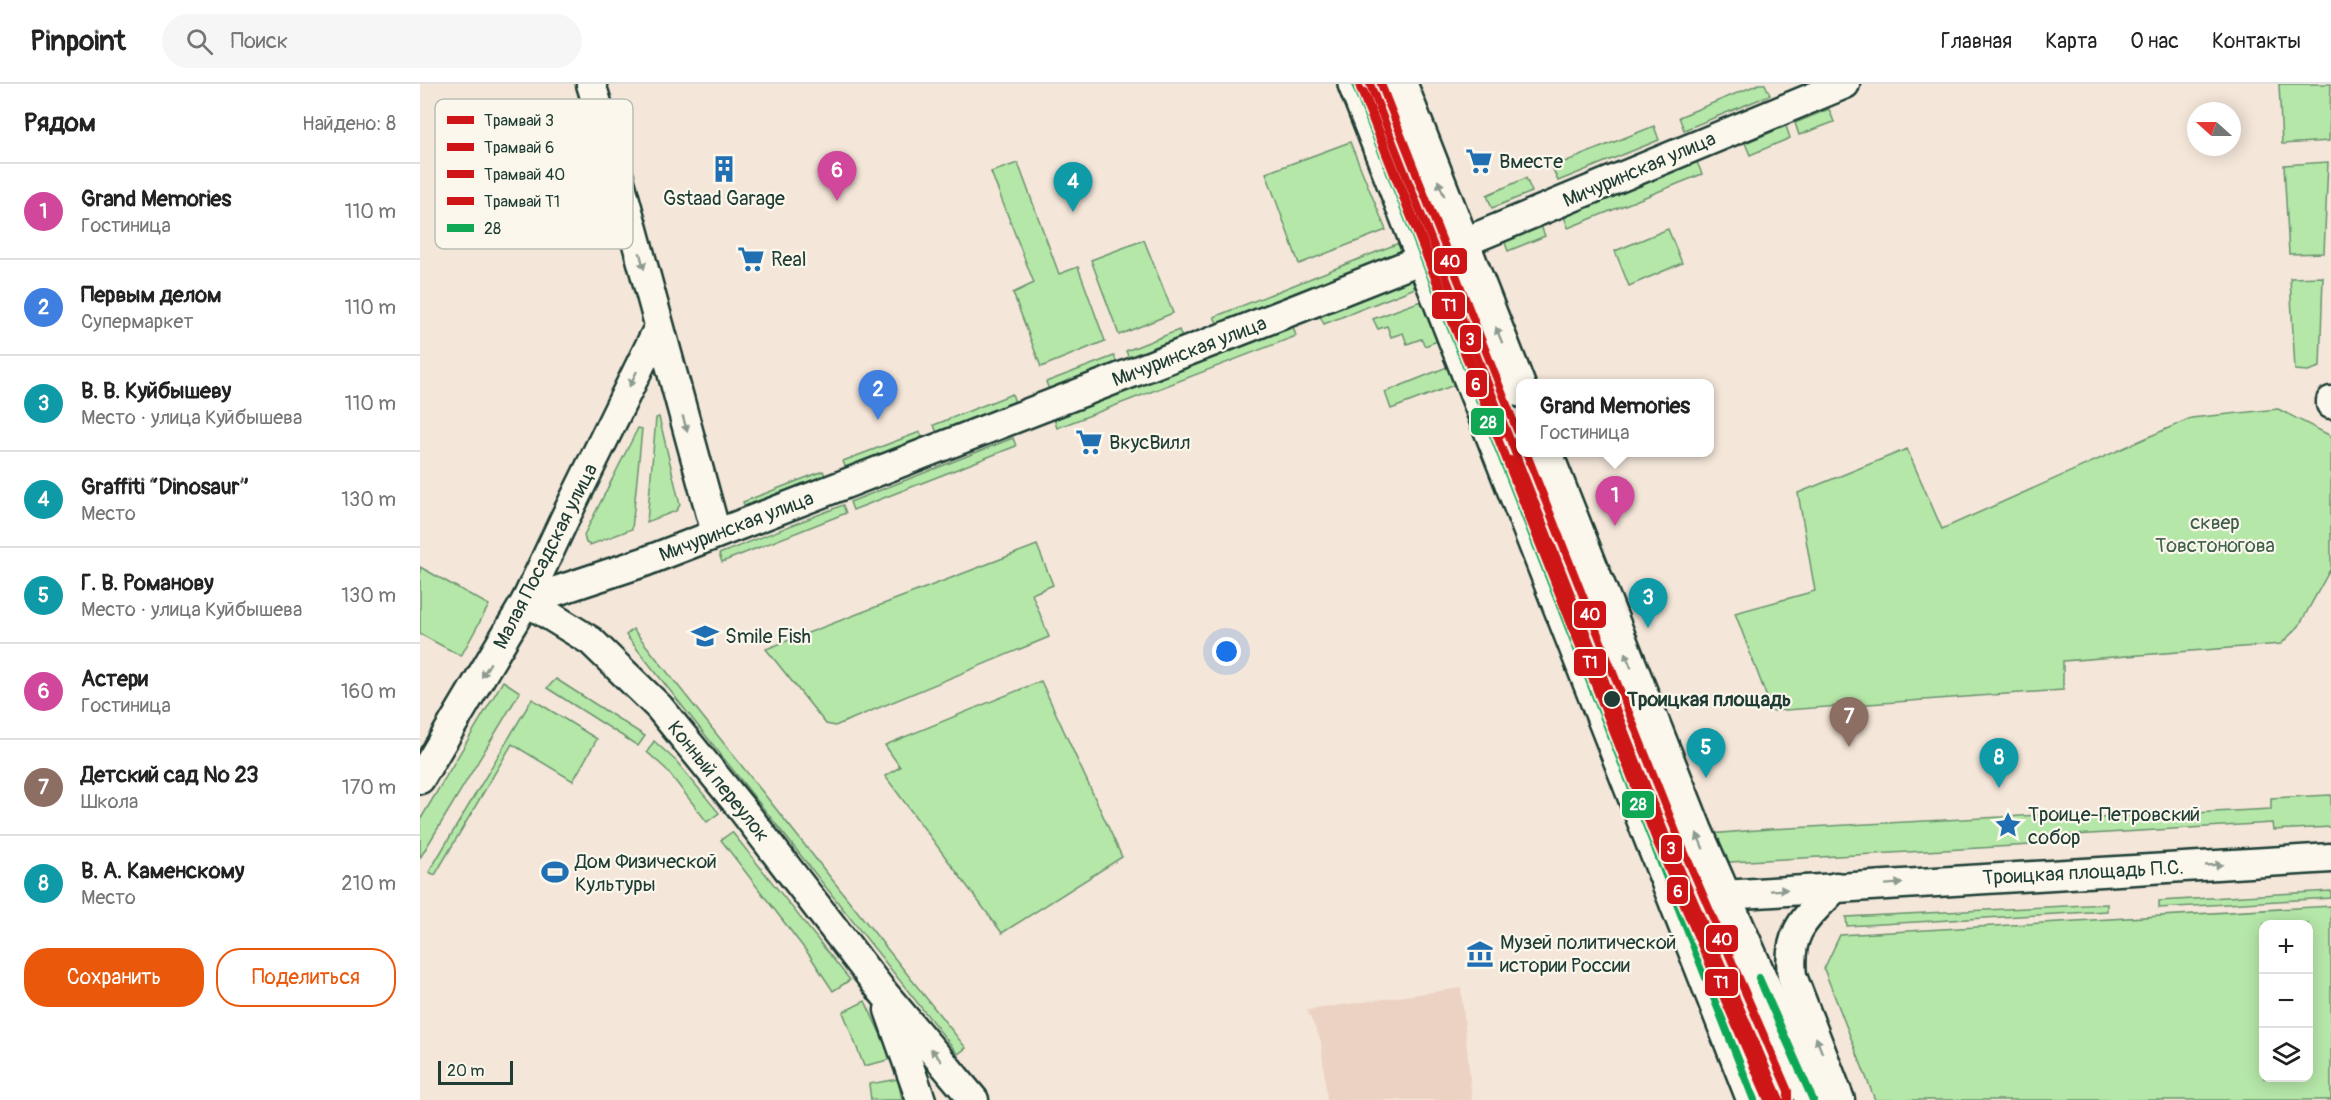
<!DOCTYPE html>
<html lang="ru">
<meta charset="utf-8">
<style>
body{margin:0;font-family:Pangolin,sans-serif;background:#f6f6f6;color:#222}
.controls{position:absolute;right:18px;bottom:18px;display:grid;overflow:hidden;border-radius:12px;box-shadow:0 3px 15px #0003}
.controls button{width:54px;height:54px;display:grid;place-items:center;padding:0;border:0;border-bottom:2px solid #e0e0e0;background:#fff;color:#222;font:30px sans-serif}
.compass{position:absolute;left:1767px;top:18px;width:54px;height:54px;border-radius:50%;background:#fff;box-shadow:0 3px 15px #0003;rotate:291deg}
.scale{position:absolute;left:18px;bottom:15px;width:75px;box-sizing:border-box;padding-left:6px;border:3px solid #1f3d34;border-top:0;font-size:16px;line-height:21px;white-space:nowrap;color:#1f3d34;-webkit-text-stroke:4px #fbf7ec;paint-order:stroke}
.you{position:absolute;left:807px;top:568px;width:21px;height:21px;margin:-15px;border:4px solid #fff;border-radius:50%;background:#1a73e8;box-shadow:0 0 0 9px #1a73e833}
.badge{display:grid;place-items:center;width:39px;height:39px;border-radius:50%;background:#ea580c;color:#fff;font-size:20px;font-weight:700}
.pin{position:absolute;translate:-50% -50px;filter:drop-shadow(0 2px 3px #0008)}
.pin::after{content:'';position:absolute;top:32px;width:21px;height:18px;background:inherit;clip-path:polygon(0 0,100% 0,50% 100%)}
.popup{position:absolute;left:1096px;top:295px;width:198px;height:78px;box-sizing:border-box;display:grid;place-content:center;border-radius:12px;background:#fff;filter:drop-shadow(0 2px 4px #0005);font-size:20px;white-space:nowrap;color:#767676}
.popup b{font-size:22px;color:#222}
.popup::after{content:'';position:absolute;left:50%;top:100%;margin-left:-12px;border:12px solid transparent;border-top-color:#fff}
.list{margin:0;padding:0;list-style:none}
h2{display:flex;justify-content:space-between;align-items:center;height:78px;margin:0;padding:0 24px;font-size:26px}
h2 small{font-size:20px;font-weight:400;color:#767676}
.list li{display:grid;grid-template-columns:39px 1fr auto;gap:18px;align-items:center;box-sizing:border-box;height:96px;padding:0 24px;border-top:2px solid #e0e0e0}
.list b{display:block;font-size:22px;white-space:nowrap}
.list p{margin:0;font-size:20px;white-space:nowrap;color:#767676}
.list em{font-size:20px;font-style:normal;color:#767676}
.actions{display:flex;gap:12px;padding:18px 24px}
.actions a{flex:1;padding:14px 0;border:2px solid #ea580c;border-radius:24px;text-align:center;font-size:21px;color:#ea580c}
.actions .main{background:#ea580c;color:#fff}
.icon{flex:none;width:33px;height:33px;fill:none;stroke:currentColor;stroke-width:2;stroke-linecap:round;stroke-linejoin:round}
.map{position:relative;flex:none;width:1911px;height:1016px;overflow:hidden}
header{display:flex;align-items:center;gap:36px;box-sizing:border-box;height:84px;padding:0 30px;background:#fff;border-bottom:2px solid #e0e0e0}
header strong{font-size:28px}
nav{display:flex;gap:33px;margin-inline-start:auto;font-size:21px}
.search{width:420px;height:54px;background:#f6f6f6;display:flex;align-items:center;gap:15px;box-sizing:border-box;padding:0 21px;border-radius:33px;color:#767676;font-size:22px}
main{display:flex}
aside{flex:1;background:#fff}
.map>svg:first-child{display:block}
.built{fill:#ebd2c2}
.green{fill:#b5e7a8;stroke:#6a926e;stroke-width:1.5;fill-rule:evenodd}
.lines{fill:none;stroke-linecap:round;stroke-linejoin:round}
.street-casing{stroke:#1f3d34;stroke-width:33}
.secondary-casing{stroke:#1f3d34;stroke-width:38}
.street{stroke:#fbf7ec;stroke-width:28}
.secondary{stroke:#fbf7ec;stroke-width:33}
.bus-1-casing{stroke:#fbf7ec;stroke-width:12}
.bus-1{stroke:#10a855;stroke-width:8}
.tram-1-casing{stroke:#fbf7ec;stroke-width:12}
.tram-2-casing{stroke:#fbf7ec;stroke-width:12}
.tram-3-casing{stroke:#fbf7ec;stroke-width:12}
.tram-4-casing{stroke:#fbf7ec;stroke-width:12}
.tram-1{stroke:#ce1417;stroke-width:8}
.tram-2{stroke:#ce1417;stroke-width:8}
.tram-3{stroke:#ce1417;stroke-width:8}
.tram-4{stroke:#ce1417;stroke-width:8}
.oneway{fill:#8d9a90}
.stop-dot{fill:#1f3d34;stroke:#fbf7ec;stroke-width:2}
.labels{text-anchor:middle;stroke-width:4.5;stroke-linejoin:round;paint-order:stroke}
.poi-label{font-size:20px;fill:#1f3d34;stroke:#fbf7ec;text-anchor:start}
.street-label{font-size:20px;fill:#1f3d34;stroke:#fbf7ec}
.park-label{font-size:20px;fill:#3d5f4b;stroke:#fbf7ec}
.stop-label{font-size:20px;font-weight:bold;fill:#1f3d34;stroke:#fbf7ec;text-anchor:start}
.key{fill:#fbf7ec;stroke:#b9bfb5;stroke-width:1.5}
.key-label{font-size:16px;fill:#1f3d34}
.line-badge{stroke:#fbf7ec;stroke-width:2}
.badge-label{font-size:16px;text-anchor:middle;font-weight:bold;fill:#fff}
</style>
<header>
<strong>Pinpoint</strong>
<div class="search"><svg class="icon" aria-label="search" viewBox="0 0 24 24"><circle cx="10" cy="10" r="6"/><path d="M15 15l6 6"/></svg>Поиск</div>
<nav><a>Главная</a><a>Карта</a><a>О нас</a><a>Контакты</a></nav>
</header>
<main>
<aside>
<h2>Рядом<small>Найдено: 8</small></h2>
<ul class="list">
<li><span class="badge" style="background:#d1479c">1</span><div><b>Grand Memories</b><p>Гостиница</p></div><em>110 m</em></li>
<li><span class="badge" style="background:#3f7fe0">2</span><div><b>Первым делом</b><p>Супермаркет</p></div><em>110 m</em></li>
<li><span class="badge" style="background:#0f9aa8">3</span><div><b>В. В. Куйбышеву</b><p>Место · улица Куйбышева</p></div><em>110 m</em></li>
<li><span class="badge" style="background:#0f9aa8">4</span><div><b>Graffiti “Dinosaur”</b><p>Место</p></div><em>130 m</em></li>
<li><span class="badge" style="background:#0f9aa8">5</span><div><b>Г. В. Романову</b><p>Место · улица Куйбышева</p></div><em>130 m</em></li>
<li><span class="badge" style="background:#d1479c">6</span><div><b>Астери</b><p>Гостиница</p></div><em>160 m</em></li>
<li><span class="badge" style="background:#8d6e63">7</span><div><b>Детский сад № 23</b><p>Школа</p></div><em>170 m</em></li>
<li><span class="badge" style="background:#0f9aa8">8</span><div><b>В. А. Каменскому</b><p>Место</p></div><em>210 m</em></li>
</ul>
<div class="actions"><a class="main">Сохранить</a><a>Поделиться</a></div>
</aside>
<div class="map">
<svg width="1911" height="1016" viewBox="0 0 1911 1016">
<rect width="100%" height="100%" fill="#f4e6d9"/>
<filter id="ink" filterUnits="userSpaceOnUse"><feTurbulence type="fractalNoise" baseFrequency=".0167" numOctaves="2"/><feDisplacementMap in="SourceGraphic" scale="12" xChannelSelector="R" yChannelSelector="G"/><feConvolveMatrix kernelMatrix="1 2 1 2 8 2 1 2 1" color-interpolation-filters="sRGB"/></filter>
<g filter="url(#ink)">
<polygon class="built" points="1041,904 1052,1016 907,1016 901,957 887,926"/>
<g class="green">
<polygon points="1339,0 1345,0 1350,11 1264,46 1259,33"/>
<polygon points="1859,0 1911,0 1909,57 1862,60"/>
<polygon points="1409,25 1414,38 1379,51 1375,39"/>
<polygon points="1234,42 1239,56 1138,97 1132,83"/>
<polygon points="1366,42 1370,54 1330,71 1325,59"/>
<polygon points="930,58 966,146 879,180 846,89"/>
<polygon points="1277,78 1282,90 1148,144 1144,132"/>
<polygon points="1908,78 1904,169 1869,170 1864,81"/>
<polygon points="598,79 639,190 658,183 685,257 621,283 593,209 614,199 571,88"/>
<polygon points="1106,94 1112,108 1072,124 1067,111"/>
<polygon points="1121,142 1125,152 1088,167 1084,156"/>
<polygon points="1248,145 1262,179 1209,202 1195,167"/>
<polygon points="724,156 753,229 699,251 671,176"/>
<polygon points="979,159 984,169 799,242 794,233"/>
<polygon points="1903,193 1900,283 1888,287 1875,286 1870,194"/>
<polygon points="991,195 995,204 904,240 900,232"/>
<polygon points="1001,217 1017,257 1005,262 1001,255 987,260 983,249 971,253 967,242 958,245 953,235"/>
<polygon points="873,243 876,252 637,344 634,335"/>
<polygon points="759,246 763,256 710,277 706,267"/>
<polygon points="694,272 698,281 630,308 626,298"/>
<polygon points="1027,283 1034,301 971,325 965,308"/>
<polygon points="592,310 596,321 518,352 514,341"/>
<polygon points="1858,325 1911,352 1911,484 1879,542 1861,560 1643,577 1643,606 1352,627 1315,529 1395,507 1378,409 1487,365 1522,445 1771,334"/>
<polygon points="239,333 260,421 256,427 227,438 236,334"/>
<polygon points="218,344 222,345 212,445 170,461 166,459 164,451"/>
<polygon points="500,348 504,358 427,388 423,377"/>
<polygon points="593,354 596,362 433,426 430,418"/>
<polygon points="403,387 407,396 326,427 323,418"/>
<polygon points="423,421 426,429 302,478 299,470"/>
<polygon points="617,461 633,501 612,510 629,553 415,642 406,640 346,565"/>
<polygon points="0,483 69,521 41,572 0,550"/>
<polygon points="213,545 546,964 538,970 206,551"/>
<polygon points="136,595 225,652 218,662 127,604"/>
<polygon points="83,597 100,608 0,774 0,736"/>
<polygon points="621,597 702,773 582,849 465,692 480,683 465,661"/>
<polygon points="112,615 177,655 153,697 92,660 15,791 9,788"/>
<polygon points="234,657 256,677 299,729 287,738 246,685 227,668"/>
<polygon points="1911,711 1911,743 1853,746 1852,739 1621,753 1621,760 1612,761 1310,778 1305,777 1290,750 1349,745 1620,731 1621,737 1851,725 1851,714"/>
<polygon points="312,748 430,896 413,907 390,872 301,756"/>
<polygon points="1911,807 1911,814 1739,824 1739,817"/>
<polygon points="1687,820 1687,827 1427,842 1426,833"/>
<path d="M 1911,822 L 1911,1016 L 1455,1016 L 1404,885 L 1420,851 ZM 1844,840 L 1888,840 L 1888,994 L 1844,994 Z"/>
<polygon points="445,917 472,975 444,982 423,928"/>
<polygon points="478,995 482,1016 451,1016 449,1000"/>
</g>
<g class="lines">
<defs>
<g id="street">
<polyline points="171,0 190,61 296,449"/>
<polyline points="1911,317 1911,320"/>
<polyline points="106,517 224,478 879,224 1030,164 1425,0"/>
<polyline points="106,517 171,557 239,623 322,725 462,907 554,1016"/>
<polyline points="0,695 106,517 145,434 239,243"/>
<path d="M 1416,803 C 1386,834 1367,846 1372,892 L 1420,1016"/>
<polyline points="1260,827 1303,811 1911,774"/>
<polyline points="469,926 501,1016"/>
</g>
<g id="secondary">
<polyline points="935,0 1334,1016"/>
<polyline points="980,0 1100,306"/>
<polyline points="1125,368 1275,746 1393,1016"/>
</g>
</defs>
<use href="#street" class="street-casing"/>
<use href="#secondary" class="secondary-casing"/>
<use href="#street" class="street"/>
<use href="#secondary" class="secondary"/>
<defs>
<g id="bus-1">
<polyline points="935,0 1334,1016"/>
<polyline points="1339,894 1393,1016"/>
</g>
</defs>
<use href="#bus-1" class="bus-1-casing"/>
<use href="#bus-1" class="bus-1"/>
<defs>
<polyline id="tram-1" points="950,0 1248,757 1360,1016"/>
<polyline id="tram-2" points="940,4 1238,761 1348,1016"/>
<g id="tram-3">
<polyline points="961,0 1100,354"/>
<polyline points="1106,368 1258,753 1368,1007 1368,1016"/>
</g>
<g id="tram-4">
<polyline points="944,8 1080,351"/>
<polyline points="1090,376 1241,759 1352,1016"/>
</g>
</defs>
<use href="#tram-1" class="tram-1-casing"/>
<use href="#tram-2" class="tram-2-casing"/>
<use href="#tram-3" class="tram-3-casing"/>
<use href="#tram-4" class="tram-4-casing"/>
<use href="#tram-1" class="tram-1"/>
<use href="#tram-2" class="tram-2"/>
<use href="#tram-3" class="tram-3"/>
<use href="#tram-4" class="tram-4"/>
</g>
<defs><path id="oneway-solid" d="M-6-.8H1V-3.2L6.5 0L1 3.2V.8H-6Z" transform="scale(1.5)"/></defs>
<g class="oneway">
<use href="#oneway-solid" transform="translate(1021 104) rotate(-112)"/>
<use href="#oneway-solid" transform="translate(222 177) rotate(75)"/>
<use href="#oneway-solid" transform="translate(1079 251) rotate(-112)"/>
<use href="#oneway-solid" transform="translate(213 295) rotate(116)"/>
<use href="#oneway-solid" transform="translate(265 340) rotate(74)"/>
<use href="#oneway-solid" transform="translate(1208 576) rotate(-112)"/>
<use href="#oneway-solid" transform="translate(66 586) rotate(121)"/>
<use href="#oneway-solid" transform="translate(1280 757) rotate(-113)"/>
<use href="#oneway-solid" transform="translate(1794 781) rotate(-3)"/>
<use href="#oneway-solid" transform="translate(1474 800) rotate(-4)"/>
<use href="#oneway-solid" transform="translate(1359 806) rotate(-4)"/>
<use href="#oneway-solid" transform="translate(1399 961) rotate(-111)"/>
<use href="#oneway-solid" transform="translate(516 971) rotate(-130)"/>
</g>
</g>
<defs>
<symbol id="supermarket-bare" viewBox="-9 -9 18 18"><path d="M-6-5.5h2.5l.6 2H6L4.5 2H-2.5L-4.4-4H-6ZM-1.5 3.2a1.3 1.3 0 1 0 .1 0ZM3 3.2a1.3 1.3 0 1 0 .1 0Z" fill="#1f6fb2" stroke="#fbf7ec" stroke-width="2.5" paint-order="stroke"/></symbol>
<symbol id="building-bare" viewBox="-9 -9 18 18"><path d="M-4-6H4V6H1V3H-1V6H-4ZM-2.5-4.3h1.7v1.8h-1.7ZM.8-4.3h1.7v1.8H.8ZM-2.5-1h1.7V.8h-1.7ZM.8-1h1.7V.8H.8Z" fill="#1f6fb2" stroke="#fbf7ec" stroke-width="2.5" paint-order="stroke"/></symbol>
<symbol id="school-bare" viewBox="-9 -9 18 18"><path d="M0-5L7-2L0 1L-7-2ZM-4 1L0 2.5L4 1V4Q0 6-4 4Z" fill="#1f6fb2" stroke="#fbf7ec" stroke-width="2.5" paint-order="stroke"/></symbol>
<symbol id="sight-bare" viewBox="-9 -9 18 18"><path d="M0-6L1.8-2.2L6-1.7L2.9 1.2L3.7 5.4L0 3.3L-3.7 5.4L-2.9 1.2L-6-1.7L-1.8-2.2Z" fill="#1f6fb2" stroke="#fbf7ec" stroke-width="2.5" paint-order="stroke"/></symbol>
<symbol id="stadium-bare" viewBox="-9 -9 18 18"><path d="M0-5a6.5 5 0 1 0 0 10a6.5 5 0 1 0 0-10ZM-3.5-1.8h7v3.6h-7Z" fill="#1f6fb2" stroke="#fbf7ec" stroke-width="2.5" paint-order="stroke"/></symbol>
<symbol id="museum-bare" viewBox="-9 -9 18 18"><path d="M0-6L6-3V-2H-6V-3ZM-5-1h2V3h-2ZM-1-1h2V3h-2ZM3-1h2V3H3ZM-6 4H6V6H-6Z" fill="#1f6fb2" stroke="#fbf7ec" stroke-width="2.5" paint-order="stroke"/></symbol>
</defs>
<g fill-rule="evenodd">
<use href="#supermarket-bare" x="1040" y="58" width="38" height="38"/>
<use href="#building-bare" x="285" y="66" width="38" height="38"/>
<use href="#supermarket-bare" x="312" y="156" width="38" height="38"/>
<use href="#supermarket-bare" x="650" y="339" width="38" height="38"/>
<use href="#school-bare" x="266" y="533" width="38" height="38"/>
<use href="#sight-bare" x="1569" y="722" width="38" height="38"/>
<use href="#stadium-bare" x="116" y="769" width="38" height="38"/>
<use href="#museum-bare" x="1041" y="851" width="38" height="38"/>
</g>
<circle class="stop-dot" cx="1192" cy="615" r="9"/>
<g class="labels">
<g class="poi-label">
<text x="1079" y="84">Вместе</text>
<text x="304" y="121" text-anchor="middle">Gstaad Garage</text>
<text x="351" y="182">Real</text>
<text x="689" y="365">ВкусВилл</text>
<text x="305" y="559">Smile Fish</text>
<text x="1608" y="737">Троице-Петровский<tspan x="1608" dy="23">собор</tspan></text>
<text x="155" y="784">Дом Физической<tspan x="155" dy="23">Культуры</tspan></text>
<text x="1080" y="865">Музей политической<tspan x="1080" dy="23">истории России</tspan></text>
</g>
<g class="street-label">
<text transform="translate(1219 85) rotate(-23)" y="7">Мичуринская улица</text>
<text transform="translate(769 267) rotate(-21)" y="7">Мичуринская улица</text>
<text transform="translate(316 442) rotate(-21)" y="7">Мичуринская улица</text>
<text transform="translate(125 472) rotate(-63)" y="7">Малая Посадская улица</text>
<text transform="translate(299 697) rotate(51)" y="7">Конный переулок</text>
<text transform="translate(1663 788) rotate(-3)" y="7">Троицкая площадь П.С.</text>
</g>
<g class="park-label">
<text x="1795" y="445">сквер<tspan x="1795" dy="23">Товстоногова</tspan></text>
</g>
<g class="stop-label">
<text x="1207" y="622">Троицкая площадь</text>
</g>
</g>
<rect x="15" y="15" width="198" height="150" rx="9" class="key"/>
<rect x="27" y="32" width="27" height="8" fill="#ce1417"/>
<rect x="27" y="59" width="27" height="8" fill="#ce1417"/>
<rect x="27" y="86" width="27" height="8" fill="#ce1417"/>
<rect x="27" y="113" width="27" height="8" fill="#ce1417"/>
<rect x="27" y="140" width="27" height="8" fill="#10a855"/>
<g class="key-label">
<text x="64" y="42">Трамвай 3</text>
<text x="64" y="69">Трамвай 6</text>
<text x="64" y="96">Трамвай 40</text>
<text x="64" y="123">Трамвай Т1</text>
<text x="64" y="150">28</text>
</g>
<g class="line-badge">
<rect x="1013" y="163" width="35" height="28" rx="6" fill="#ce1417"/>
<rect x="1011" y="207" width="35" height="29" rx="6" fill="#ce1417"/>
<rect x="1039" y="240" width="23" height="29" rx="6" fill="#ce1417"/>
<rect x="1045" y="285" width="23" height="29" rx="6" fill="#ce1417"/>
<rect x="1050" y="323" width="35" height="29" rx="6" fill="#10a855"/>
<rect x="1153" y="516" width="34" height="29" rx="6" fill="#ce1417"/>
<rect x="1153" y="564" width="34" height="29" rx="6" fill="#ce1417"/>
<rect x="1201" y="706" width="34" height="29" rx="6" fill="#10a855"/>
<rect x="1240" y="750" width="23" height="29" rx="6" fill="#ce1417"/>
<rect x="1246" y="792" width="23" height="29" rx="6" fill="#ce1417"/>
<rect x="1285" y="840" width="34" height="29" rx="6" fill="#ce1417"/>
<rect x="1284" y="884" width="35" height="29" rx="6" fill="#ce1417"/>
</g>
<g class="badge-label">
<text x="1030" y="183">40</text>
<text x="1029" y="227">Т1</text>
<text x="1050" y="261">3</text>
<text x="1056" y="306">6</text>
<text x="1068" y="344">28</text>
<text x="1170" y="536">40</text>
<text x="1170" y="584">Т1</text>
<text x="1218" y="726">28</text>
<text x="1251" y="770">3</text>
<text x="1258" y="813">6</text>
<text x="1302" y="861">40</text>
<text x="1301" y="904">Т1</text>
</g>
</svg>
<div class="controls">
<button>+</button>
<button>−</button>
<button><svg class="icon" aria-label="layers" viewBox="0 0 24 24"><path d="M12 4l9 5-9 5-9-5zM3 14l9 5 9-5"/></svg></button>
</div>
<svg class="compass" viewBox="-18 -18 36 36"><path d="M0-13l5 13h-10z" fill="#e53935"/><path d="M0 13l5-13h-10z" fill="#767676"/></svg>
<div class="scale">20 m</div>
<div class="you"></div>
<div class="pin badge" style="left:1195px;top:442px;background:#d1479c">1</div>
<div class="popup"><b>Grand Memories</b>Гостиница</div>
<div class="pin badge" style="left:458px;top:336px;background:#3f7fe0">2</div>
<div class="pin badge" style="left:1228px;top:544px;background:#0f9aa8">3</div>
<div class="pin badge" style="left:653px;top:128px;background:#0f9aa8">4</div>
<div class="pin badge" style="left:1286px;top:694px;background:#0f9aa8">5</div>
<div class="pin badge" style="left:417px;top:117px;background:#d1479c">6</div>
<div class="pin badge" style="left:1429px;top:663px;background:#8d6e63">7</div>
<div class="pin badge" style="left:1579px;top:704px;background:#0f9aa8">8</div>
</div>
</main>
